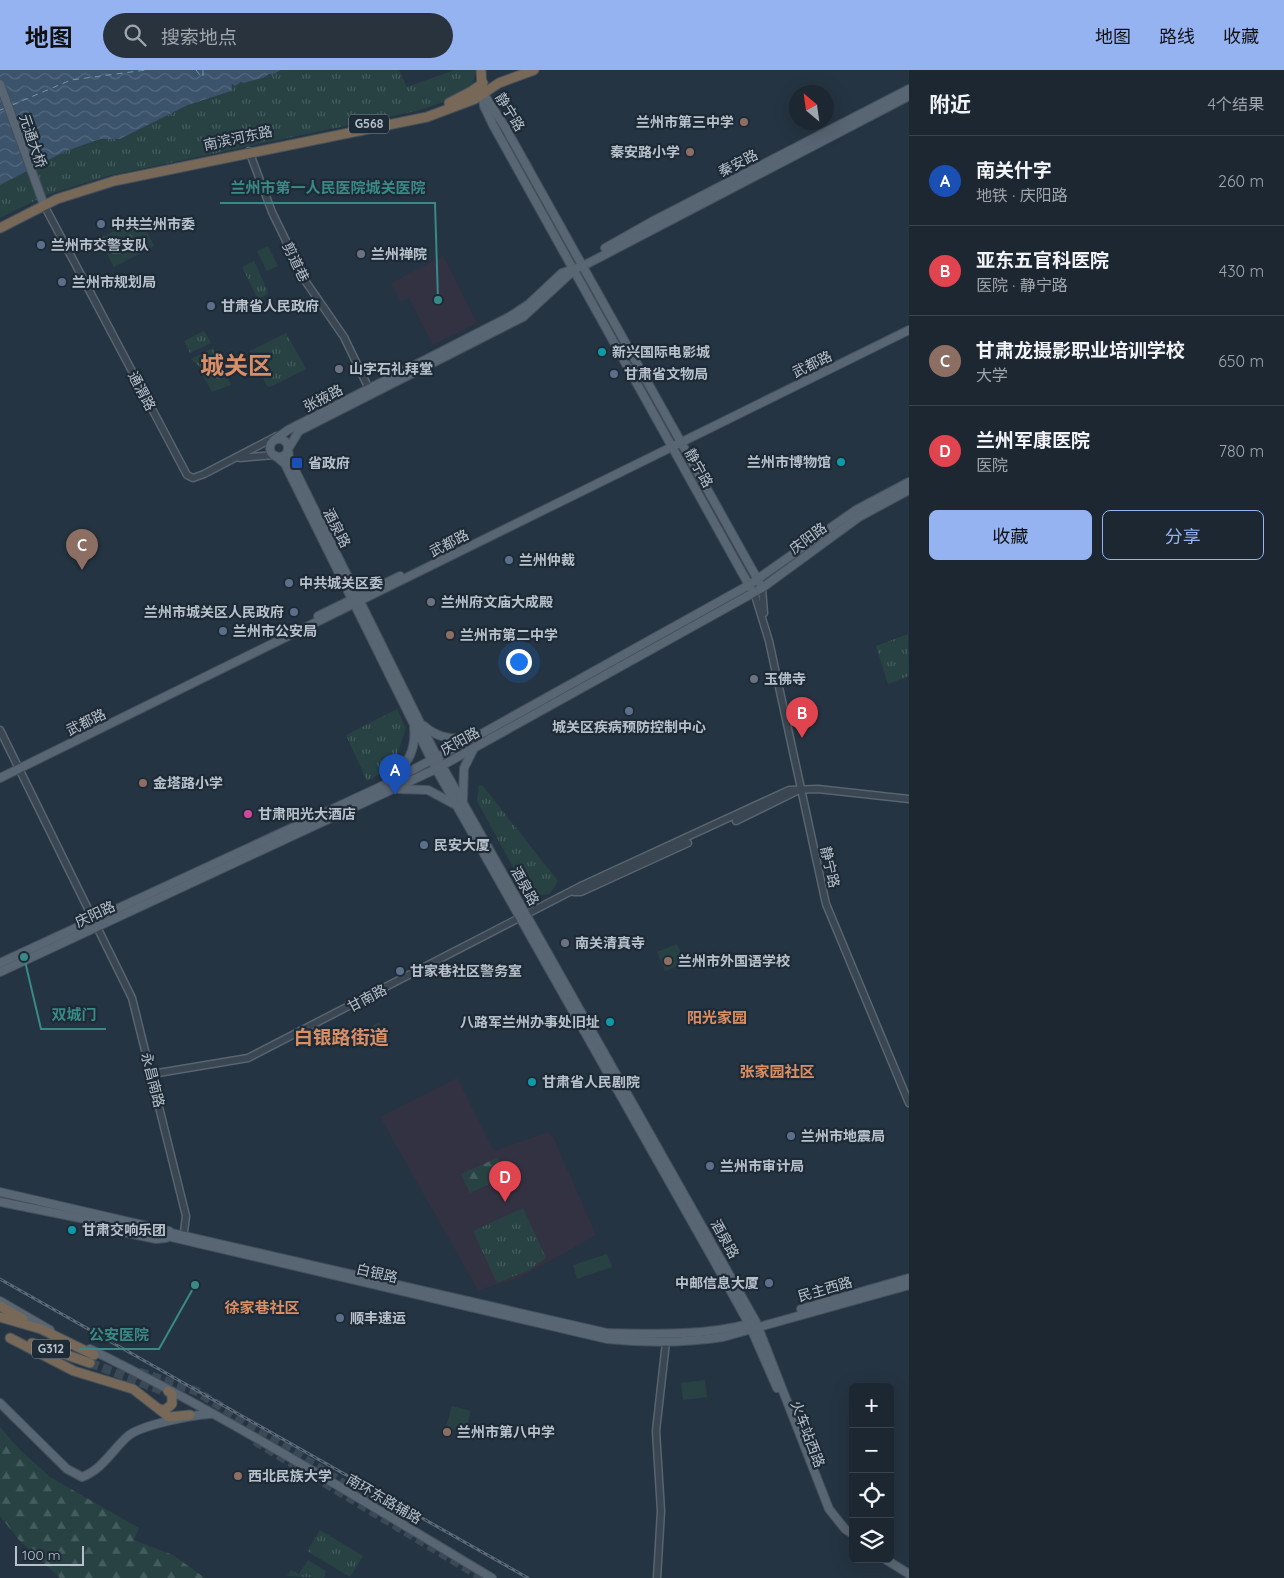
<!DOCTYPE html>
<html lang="zh">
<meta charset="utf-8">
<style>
body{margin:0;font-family:Quicksand,"Noto Sans SC",sans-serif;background:#29333e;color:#f1f3f6}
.controls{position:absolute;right:15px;bottom:15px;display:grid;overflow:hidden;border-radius:8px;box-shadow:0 5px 20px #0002}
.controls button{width:45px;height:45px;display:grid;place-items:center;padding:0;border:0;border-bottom:1px solid #3a444d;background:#1c2732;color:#f1f3f6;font:25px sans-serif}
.compass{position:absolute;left:789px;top:15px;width:45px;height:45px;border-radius:50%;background:#1c2732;box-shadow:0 5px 20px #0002;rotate:331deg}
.scale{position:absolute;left:15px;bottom:12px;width:69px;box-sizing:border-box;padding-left:5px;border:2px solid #b7c1cc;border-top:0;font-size:14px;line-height:18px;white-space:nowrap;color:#b7c1cc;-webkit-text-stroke:4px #1e2b37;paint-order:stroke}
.you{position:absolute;left:518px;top:591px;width:18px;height:18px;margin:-12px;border:4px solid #fff;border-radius:50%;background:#1a73e8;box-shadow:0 0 0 8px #1a73e833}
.badge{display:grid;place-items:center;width:32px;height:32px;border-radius:50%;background:#95b2f1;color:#fff;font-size:16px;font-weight:700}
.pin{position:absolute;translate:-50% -41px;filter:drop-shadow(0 1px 2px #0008)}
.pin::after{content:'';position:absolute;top:26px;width:18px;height:15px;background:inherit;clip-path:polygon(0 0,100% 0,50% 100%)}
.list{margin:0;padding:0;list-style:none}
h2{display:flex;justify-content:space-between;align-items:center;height:65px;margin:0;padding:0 20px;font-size:21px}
h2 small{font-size:16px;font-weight:400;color:#a0a5ac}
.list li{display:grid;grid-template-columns:32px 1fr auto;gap:15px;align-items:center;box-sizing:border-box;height:90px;padding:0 20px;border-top:1px solid #3a444d}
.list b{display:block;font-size:19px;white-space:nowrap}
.list p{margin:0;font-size:16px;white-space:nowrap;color:#a0a5ac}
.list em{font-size:16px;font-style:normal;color:#a0a5ac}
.actions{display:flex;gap:10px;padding:15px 20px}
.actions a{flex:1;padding:11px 0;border:1px solid #95b2f1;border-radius:8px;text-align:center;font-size:18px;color:#95b2f1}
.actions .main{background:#95b2f1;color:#111}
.icon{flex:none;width:28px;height:28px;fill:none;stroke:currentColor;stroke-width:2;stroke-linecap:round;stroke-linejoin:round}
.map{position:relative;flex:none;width:909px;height:1508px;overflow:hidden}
header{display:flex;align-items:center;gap:30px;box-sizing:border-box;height:70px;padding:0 25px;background:#95b2f1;color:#111}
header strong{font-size:24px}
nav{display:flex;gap:28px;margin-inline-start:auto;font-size:18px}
.search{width:350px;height:45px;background:#29333e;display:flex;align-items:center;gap:12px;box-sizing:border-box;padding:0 18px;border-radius:28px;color:#a0a5ac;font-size:19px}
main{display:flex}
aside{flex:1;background:#1c2732}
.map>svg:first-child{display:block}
.medical{fill:#333242}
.grass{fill:url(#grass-tufts)}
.forest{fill:url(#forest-firs)}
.garden{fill:#284243}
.water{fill:url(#water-waves)}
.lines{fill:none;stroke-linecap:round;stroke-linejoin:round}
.ferry{stroke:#7694af;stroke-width:1;stroke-dasharray:6 5;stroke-linecap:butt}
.highway-tunnel{stroke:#3b4957;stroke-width:9;stroke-dasharray:9 4.5;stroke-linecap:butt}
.minor-casing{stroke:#58646f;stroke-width:9}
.major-casing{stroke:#444f5b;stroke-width:10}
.highway-casing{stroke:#45515c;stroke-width:11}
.minor{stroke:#3a4652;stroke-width:6}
.major{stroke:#586572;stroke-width:8}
.highway{stroke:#786857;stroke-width:9}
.rail-casing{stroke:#5c6a79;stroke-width:3}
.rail{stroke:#1e2b37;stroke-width:1;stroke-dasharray:4;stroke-linecap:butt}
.education-dot{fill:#8d6e63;stroke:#1e2b37;stroke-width:2}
.service-dot{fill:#5c6f8a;stroke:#1e2b37;stroke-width:2}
.worship-dot{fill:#6b7280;stroke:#1e2b37;stroke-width:2}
.culture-dot{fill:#0f9aa8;stroke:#1e2b37;stroke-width:2}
.transit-dot{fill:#1a4fb4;stroke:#1e2b37;stroke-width:2}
.hotel-dot{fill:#d1479c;stroke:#1e2b37;stroke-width:2}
.labels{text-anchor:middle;stroke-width:4.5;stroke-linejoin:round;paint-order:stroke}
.shield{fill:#1e2b37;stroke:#89949f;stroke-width:1}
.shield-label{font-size:12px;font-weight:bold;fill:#b7c1cc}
.street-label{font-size:14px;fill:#b7c1cc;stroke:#1e2b37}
.poi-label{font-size:14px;font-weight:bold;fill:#b7c1cc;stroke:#1e2b37;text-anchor:start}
.neighbourhood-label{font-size:15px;font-weight:bold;fill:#d98e65;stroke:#1e2b37}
.district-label{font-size:19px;font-weight:bold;fill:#d98e65;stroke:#1e2b37}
.town-label{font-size:24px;font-weight:bold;fill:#d98e65;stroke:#1e2b37}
.leader{fill:none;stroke:#398986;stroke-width:2}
.callout-dot{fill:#398986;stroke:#1e2b37;stroke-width:2}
.callout-label{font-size:15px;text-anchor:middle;font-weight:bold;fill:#398986;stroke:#1e2b37;stroke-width:4.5;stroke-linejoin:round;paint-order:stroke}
</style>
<header>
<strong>地图</strong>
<div class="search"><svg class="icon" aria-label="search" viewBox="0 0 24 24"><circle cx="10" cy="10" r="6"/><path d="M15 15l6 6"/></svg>搜索地点</div>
<nav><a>地图</a><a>路线</a><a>收藏</a></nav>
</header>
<main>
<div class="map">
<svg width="909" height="1508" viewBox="0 0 909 1508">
<defs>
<pattern id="grass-tufts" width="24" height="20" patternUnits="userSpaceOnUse" patternTransform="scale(1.25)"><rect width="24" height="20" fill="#284243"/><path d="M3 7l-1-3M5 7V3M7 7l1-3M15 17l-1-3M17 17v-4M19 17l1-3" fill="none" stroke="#455c5d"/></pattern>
<pattern id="forest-firs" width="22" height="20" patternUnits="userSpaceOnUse" patternTransform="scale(1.25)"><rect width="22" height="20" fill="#284243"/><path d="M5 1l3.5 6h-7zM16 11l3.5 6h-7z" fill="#455c5d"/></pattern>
<pattern id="water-waves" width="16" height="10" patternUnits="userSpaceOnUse" patternTransform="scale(1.25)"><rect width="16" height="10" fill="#3b536b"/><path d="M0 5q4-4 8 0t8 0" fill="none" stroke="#556a7f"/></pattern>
</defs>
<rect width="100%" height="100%" fill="#253442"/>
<g class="medical">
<polygon points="443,186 477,253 433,275 409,228 401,232 391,213"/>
<polygon points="457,1008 494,1081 548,1062 553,1067 596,1165 519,1208 478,1220 380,1047"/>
</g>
<g class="grass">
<path d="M 281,0 L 399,0 L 407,17 L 455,0 L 476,0 L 472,17 L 450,30 L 416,41 L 107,106 L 47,125 L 0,148 L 0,115 L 64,82 L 100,69 L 120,69 L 188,35 L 228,21 L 232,14 L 235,16 L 241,12 L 244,13 C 257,8 269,7 281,0 Z"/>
<polygon points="254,191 268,222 266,225 258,229 242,197"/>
<polygon points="204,261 211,273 190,283 184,271"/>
<polygon points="286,263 306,299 270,317 267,316 250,281"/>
<polygon points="213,278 231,315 212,322 201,302 201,298 191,289"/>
<polygon points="908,564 909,606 888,614 876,576"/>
<polygon points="397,639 406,658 393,697 367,711 346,665"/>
<polygon points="479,715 483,716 558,811 550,824 534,826 525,819 477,731"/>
<polygon points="523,1138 546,1188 531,1199 497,1213 473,1161"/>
<polygon points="320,1460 363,1486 350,1507 307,1481"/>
<polygon points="308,1490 326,1501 324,1508 287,1506 291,1500 299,1504"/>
</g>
<g class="forest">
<polygon points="140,148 154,176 114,197 99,169"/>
<polygon points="497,1088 506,1106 470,1123 461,1104"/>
<polygon points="0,1357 18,1378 50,1407 139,1458 134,1470 173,1485 205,1508 60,1508 18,1469 0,1446"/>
</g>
<g class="garden">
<polygon points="268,176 278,196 267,201 257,181"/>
<polygon points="677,874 685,893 665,901 657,882"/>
<polygon points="379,952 389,970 378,975 373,965 357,974 353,966"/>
<polygon points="607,1184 612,1197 577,1209 573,1195"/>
<polygon points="705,1310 707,1327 683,1330 681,1313"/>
<polygon points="452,1336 471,1341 465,1363 446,1357"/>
</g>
<path class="water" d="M 0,0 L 281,0 L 272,5 L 269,4 C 265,9 251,10 244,13 L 241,12 L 235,16 L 232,14 L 231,21 L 188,35 L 120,69 L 100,69 L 64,82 L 0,115 Z"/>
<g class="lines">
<g class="ferry">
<polyline points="196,0 203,9"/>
<polyline points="203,0 203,8"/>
<polyline points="12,35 71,10 146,0"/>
<polyline points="0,40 6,38"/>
</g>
<g class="highway-tunnel">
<polyline points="90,1293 174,1325"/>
<polyline points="139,1302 196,1321 405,1452"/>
<polyline points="255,1371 483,1508"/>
</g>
<defs>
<g id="minor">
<polyline points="249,81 272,142 306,212 344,267 371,323"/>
<polyline points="44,135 187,405 193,408 204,404 277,366"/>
<polyline points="240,388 274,385"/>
<polyline points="762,518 764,543"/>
<polyline points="754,522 769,571 826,834 909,1033"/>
<polyline points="0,660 132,928 186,1146 183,1170"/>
<polyline points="736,751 799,720"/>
<polyline points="574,822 581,822 688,773"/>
<polyline points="152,1004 248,988 583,815 789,720 818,719 909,729"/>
<polyline points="657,1508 661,1441 656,1361 666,1272"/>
</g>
<g id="major">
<polyline points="0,14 44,135"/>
<polyline points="482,23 484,36 493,55 750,517"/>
<polyline points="483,23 505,57 759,512"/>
<polyline points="605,178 653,151 909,19"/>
<polyline points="574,200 523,247 299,361 288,379 289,388 437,687 756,1252 829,1439 845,1459 853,1464"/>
<circle cx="279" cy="378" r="9"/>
<polyline points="274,370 288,360 509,247 529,234 562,203 583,196 909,26"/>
<polyline points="276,386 285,394 436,699 713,1189 749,1254 777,1318"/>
<polyline points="318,546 400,506"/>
<path d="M 424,656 C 436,667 454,671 469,667"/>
<path d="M 394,706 C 409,692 416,679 414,657"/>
<polyline points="0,708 909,260"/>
<polyline points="397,719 428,720 454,734"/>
<polyline points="463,729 464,698 474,678"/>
<polyline points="0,893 380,717 483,663 749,515 856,440 909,412"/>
<polyline points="0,902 436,699 762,518 859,447 909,420"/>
<polyline points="0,1122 169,1161"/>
<path d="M 0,1132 L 154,1163 L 607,1269 C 646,1273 684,1273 723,1267 L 909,1215"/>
<polyline points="91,1155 156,1169 166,1168"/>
<path d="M 163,1161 L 607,1263 C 655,1264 705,1266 752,1253"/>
<polyline points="0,1231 50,1260"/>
<polyline points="801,1239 909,1208"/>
<path d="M 90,1279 C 228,1347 360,1429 492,1508"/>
<path d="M 0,1333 L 67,1399 L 82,1407 C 103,1399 112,1380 128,1366 C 141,1355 192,1345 210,1344"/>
<polyline points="885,1489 909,1504"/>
</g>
<g id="highway">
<polyline points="481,0 482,17"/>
<polyline points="449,33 472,21 483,13"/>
<polyline points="0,158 57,129 114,111 427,47 475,29 499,13 534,0"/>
<polyline points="0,1236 23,1249"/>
<polyline points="0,1247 41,1259 94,1285"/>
<polyline points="10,1268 74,1301 133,1319 169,1347 190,1345"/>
<polyline points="32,1273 90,1293"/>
<polyline points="160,1339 164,1341 172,1334 172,1324 168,1321"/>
</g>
</defs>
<use href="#minor" class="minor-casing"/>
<use href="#major" class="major-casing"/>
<use href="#highway" class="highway-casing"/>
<use href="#minor" class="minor"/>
<use href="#major" class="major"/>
<use href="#highway" class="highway"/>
<defs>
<polyline id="rail" points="0,1209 528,1508"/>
</defs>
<use href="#rail" class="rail-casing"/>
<use href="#rail" class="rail"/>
</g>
<g class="education-dot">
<circle cx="744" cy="52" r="5"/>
<circle cx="690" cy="82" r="5"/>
<circle cx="450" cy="565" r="5"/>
<circle cx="143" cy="713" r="5"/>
<circle cx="668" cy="891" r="5"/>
<circle cx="447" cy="1362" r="5"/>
<circle cx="238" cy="1406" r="5"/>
</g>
<g class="service-dot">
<circle cx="101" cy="154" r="5"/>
<circle cx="41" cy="175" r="5"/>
<circle cx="62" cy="212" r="5"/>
<circle cx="211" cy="236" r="5"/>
<circle cx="614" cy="304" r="5"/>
<circle cx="509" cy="490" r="5"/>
<circle cx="289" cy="513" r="5"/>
<circle cx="294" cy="542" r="5"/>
<circle cx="223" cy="561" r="5"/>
<circle cx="629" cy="641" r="5"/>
<circle cx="424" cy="775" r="5"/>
<circle cx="400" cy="901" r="5"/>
<circle cx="791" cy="1066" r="5"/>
<circle cx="710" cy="1096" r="5"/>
<circle cx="769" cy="1213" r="5"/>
<circle cx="340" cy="1248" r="5"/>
</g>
<g class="worship-dot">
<circle cx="361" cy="184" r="5"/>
<circle cx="339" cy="299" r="5"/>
<circle cx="431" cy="532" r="5"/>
<circle cx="754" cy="609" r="5"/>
<circle cx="565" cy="873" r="5"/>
</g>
<g class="culture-dot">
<circle cx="602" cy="282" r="5"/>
<circle cx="841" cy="392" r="5"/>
<circle cx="610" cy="952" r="5"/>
<circle cx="532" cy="1012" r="5"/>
<circle cx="72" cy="1160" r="5"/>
</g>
<rect class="transit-dot" x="291" y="387" width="12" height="12" rx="2.5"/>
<circle class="hotel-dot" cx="248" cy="744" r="5"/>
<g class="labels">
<g class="shield">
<rect x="349" y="44.5" width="40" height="19" rx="4"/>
<rect x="32" y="1269.5" width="38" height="19" rx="4"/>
</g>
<g class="shield-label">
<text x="369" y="58">G568</text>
<text x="51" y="1283">G312</text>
</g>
<g class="street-label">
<text transform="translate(510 42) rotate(58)" y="5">静宁路</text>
<text transform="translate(238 68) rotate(-12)" y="5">南滨河东路</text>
<text transform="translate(33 71) rotate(71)" y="5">元通大桥</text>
<text transform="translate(738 93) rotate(-27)" y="5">秦安路</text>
<text transform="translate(296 192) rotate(64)" y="5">剪道巷</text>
<text transform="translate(812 294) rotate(-26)" y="5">武都路</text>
<text transform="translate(142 321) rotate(62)" y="5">通渭路</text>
<text transform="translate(323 328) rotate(-27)" y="5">张掖路</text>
<text transform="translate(699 398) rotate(61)" y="5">静宁路</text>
<text transform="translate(337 458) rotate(63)" y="5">酒泉路</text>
<text transform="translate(808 468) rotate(-36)" y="5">庆阳路</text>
<text transform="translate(449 473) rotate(-27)" y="5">武都路</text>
<text transform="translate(86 652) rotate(-26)" y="5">武都路</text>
<text transform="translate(460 671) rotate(-29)" y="5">庆阳路</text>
<text transform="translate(830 797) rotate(77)" y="5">静宁路</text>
<text transform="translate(525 816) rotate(61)" y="5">酒泉路</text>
<text transform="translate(95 844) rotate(-25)" y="5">庆阳路</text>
<text transform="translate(367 928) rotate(-28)" y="5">甘南路</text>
<text transform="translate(153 1010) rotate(76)" y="5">永昌南路</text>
<text transform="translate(725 1169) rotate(61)" y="5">酒泉路</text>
<text transform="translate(377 1203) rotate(13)" y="5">白银路</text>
<text transform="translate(825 1219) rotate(-16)" y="5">民主西路</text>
<text transform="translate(808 1364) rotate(69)" y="5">火车站西路</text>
<text transform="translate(384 1429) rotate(30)" y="5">南环东路辅路</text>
</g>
<g class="poi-label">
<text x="734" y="57" text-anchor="end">兰州市第三中学</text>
<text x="680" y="87" text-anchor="end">秦安路小学</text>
<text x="111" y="159">中共兰州市委</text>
<text x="51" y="180">兰州市交警支队</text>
<text x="371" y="189">兰州禅院</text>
<text x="72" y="217">兰州市规划局</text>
<text x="221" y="241">甘肃省人民政府</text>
<text x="612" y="287">新兴国际电影城</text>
<text x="349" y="304">山字石礼拜堂</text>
<text x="624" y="309">甘肃省文物局</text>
<text x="831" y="397" text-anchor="end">兰州市博物馆</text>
<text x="308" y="398">省政府</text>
<text x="519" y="495">兰州仲裁</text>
<text x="299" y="518">中共城关区委</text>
<text x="441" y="537">兰州府文庙大成殿</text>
<text x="284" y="547" text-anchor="end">兰州市城关区人民政府</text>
<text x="233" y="566">兰州市公安局</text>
<text x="460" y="570">兰州市第二中学</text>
<text x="764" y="614">玉佛寺</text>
<text x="629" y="662" text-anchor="middle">城关区疾病预防控制中心</text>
<text x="153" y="718">金塔路小学</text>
<text x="258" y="749">甘肃阳光大酒店</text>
<text x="434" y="780">民安大厦</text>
<text x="575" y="878">南关清真寺</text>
<text x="678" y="896">兰州市外国语学校</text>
<text x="410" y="906">甘家巷社区警务室</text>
<text x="600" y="957" text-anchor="end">八路军兰州办事处旧址</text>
<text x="542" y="1017">甘肃省人民剧院</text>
<text x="801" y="1071">兰州市地震局</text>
<text x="720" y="1101">兰州市审计局</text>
<text x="82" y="1165">甘肃交响乐团</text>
<text x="759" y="1218" text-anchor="end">中邮信息大厦</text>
<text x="350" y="1253">顺丰速运</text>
<text x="457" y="1367">兰州市第八中学</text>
<text x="248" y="1411">西北民族大学</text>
</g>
<g class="neighbourhood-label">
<text x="717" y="953">阳光家园</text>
<text x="777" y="1007">张家园社区</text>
<text x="262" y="1243">徐家巷社区</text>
</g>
<g class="district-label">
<text x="341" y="974">白银路街道</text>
</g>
<g class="town-label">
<text x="236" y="304">城关区</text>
</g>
</g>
<path class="leader" d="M438 230L435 133H220M24 887L41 959H106M195 1215L159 1279H79"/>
<g class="callout-dot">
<circle cx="438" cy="230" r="5"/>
<circle cx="24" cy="887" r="5"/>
<circle cx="195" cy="1215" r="5"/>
</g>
<g class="callout-label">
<text x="328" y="123">兰州市第一人民医院城关医院</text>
<text x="74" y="950">双城门</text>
<text x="119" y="1270">公安医院</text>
</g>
</svg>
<div class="controls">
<button>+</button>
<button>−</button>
<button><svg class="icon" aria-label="locate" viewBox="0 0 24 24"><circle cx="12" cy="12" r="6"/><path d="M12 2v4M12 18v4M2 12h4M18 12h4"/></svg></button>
<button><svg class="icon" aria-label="layers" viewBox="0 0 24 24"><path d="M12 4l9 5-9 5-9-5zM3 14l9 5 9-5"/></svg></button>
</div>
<svg class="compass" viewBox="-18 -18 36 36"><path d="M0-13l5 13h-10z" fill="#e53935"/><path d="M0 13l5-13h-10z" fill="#a0a5ac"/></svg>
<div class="scale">100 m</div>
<div class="you"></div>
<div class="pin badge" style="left:395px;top:725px;background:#1a4fb4">A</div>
<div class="pin badge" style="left:802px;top:668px;background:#e0444e">B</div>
<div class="pin badge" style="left:82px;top:500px;background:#8d6e63">C</div>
<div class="pin badge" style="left:505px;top:1132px;background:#e0444e">D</div>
</div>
<aside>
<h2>附近<small>4个结果</small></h2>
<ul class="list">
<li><span class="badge" style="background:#1a4fb4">A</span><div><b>南关什字</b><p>地铁 · 庆阳路</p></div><em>260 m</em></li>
<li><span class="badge" style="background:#e0444e">B</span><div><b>亚东五官科医院</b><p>医院 · 静宁路</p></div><em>430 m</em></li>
<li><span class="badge" style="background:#8d6e63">C</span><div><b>甘肃龙摄影职业培训学校</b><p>大学</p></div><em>650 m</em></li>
<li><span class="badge" style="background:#e0444e">D</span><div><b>兰州军康医院</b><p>医院</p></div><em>780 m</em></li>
</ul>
<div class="actions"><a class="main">收藏</a><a>分享</a></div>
</aside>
</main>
